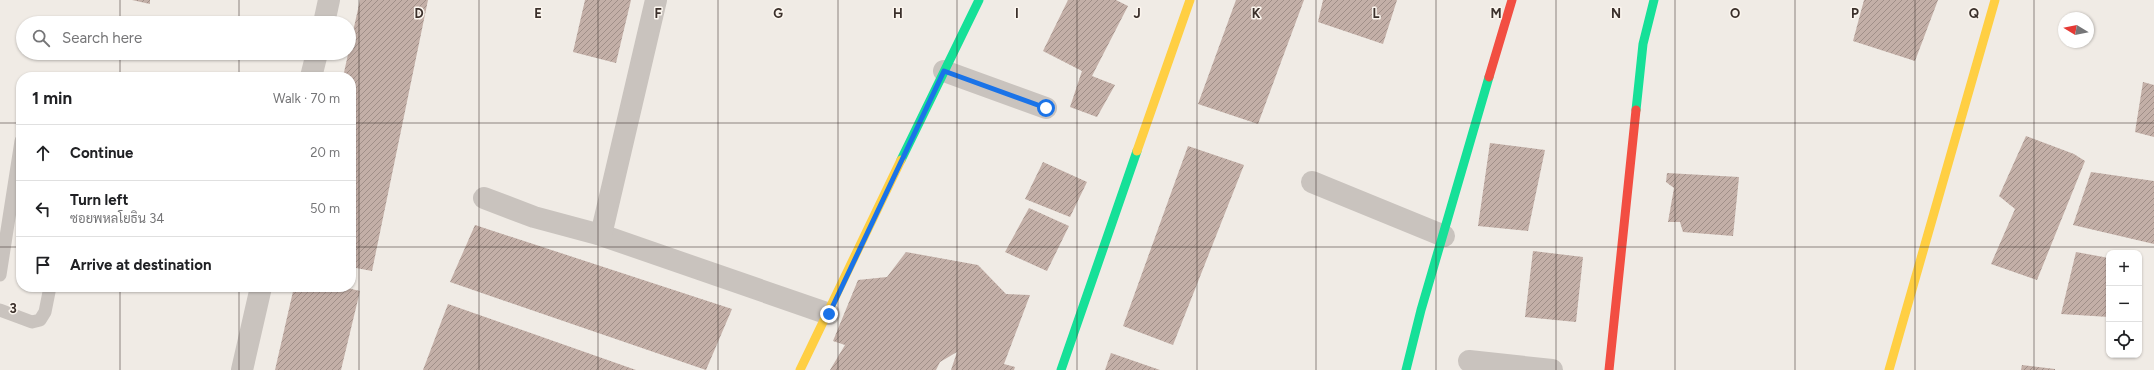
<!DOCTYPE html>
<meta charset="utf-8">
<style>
body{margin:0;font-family:Figtree,Sarabun,sans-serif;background:#f6f6f6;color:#202124}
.controls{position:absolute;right:12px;bottom:12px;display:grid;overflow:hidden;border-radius:8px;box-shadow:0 1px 3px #0004}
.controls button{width:36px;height:36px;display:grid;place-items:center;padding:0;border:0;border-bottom:1px solid #e0e0e0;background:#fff;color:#202124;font:20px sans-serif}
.compass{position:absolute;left:2058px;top:12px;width:36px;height:36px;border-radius:50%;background:#fff;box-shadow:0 1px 3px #0004;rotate:280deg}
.stop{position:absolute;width:12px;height:12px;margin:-9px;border:3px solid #1a73e8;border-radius:50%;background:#fff}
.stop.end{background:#1a73e8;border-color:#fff;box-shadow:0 1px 4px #0008}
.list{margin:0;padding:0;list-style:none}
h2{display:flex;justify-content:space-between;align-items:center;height:52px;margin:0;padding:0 16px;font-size:17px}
h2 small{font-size:13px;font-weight:400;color:#757577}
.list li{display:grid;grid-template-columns:26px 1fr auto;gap:12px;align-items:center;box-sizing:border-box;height:56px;padding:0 16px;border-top:1px solid #e0e0e0}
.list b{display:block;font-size:15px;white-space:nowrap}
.list p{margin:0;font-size:13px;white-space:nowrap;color:#757577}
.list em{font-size:13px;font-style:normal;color:#757577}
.icon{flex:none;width:22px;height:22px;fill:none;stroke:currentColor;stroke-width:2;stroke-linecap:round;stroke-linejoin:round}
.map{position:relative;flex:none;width:2154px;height:370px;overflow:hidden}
.search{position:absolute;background:#fff;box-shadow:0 1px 3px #0004;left:16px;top:16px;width:340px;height:44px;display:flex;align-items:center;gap:10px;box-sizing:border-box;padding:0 14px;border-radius:22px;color:#757577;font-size:15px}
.panel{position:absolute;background:#fff;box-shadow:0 1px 3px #0004;left:16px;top:72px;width:340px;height:220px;border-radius:16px}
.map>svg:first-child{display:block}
.building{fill:url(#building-hatch)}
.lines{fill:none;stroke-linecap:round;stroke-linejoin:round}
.lane{stroke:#c9c3be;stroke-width:13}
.street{stroke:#c9c3be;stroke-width:22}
.fast{stroke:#16e098;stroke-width:9}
.slow{stroke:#ffcf43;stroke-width:9}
.jam{stroke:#f24e42;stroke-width:9}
.route{stroke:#1a73e8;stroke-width:5}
.grid{fill:none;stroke:#3b302b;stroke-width:1;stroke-opacity:0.55}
.grid-label{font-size:13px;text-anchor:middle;font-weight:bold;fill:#3b302b;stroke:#fbf5ee;stroke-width:3;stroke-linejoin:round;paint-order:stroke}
</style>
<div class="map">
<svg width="2154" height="370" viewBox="0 0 2154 370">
<defs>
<pattern id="building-hatch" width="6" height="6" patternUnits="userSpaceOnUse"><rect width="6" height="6" fill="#c3afa7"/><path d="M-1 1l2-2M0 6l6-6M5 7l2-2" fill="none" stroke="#a08f88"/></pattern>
</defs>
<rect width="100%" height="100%" fill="#f0ebe5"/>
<g class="building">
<polygon points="132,0 150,0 150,4"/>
<polygon points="360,0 428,0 372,271 351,267 351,77 343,77"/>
<polygon points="585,0 631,0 616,63 573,52"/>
<polygon points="1068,0 1116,0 1128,6 1092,76 1115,85 1097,117 1070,107 1082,71 1043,51"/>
<polygon points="1236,0 1304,0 1258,124 1198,104"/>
<polygon points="1323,0 1397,0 1383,44 1318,22"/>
<polygon points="1864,0 1938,0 1915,61 1853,41"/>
<polygon points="2143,82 2154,85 2154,137 2135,132"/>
<polygon points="2026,136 2074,154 2085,161 2037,280 1991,264 2015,209 1999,196"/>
<polygon points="1490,143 1545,150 1528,231 1478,226"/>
<polygon points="1188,146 1244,165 1173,345 1123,326"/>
<polygon points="1043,162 1087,182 1070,217 1025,199"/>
<polygon points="2091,172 2154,181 2154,244 2073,225"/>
<polygon points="1667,173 1739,177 1733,236 1683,232 1680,222 1668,222 1674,188 1666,182"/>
<polygon points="1029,208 1069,226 1047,271 1005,252"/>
<polygon points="475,225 732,309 706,370 450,282"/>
<polygon points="1533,251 1583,257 1576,322 1525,317"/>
<polygon points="906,252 978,265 1006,294 1030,295 1004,364 1015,367 1014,370 951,370 957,352 940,362 936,370 830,370 845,345 833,341 858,280 887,277"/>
<polygon points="2076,252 2109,258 2109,317 2061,314"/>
<polygon points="294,287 343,287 360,291 341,370 275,370"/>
<polygon points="448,304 636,370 423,370"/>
<polygon points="1111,353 1160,370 1105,370"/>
<polygon points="2022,365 2055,369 2055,370 2021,370"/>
</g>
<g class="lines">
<g class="lane">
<polyline points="0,275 21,141"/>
<polyline points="0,310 32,322 40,320 45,312 50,287"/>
</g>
<g class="street">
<polyline points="324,23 329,0"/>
<polyline points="944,71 1046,108"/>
<polyline points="311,77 317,53"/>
<polyline points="1312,182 1444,236"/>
<polyline points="484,198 534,217 601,235 829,314"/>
<polyline points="601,235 656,0"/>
<polyline points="1469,361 1552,370"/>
<polyline points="242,370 261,287"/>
</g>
<g class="fast">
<polyline points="1636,110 1643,44 1654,0"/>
<polyline points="901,160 979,0"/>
<polyline points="1061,370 1137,151"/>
<polyline points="1406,370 1421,310 1489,77"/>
</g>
<g class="slow">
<polyline points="1137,151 1190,0"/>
<polyline points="800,370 901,160"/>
<polyline points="1889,370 1995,0"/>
</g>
<g class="jam">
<polyline points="1489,77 1512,0"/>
<polyline points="1609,370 1636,110"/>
</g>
</g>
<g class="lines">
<polyline class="route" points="829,314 944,71 1046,108"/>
</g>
<path class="grid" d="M 120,0 L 120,23M 239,0 L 239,23M 359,0 L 359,370M 479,0 L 479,370M 598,0 L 598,370M 718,0 L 718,370M 838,0 L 838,370M 957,0 L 957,370M 1077,0 L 1077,370M 1197,0 L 1197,370M 1316,0 L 1316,370M 1436,0 L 1436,370M 1556,0 L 1556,370M 1675,0 L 1675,370M 1795,0 L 1795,370M 1915,0 L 1915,370M 2034,0 L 2034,370M 120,53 L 120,77M 239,53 L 239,77M 0,123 L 21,123M 351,123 L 2154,123M 0,247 L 21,247M 351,247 L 2154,247M 120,287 L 120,370M 239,287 L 239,370"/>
<g class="grid-label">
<text x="419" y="18">D</text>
<text x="538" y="18">E</text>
<text x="658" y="18">F</text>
<text x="778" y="18">G</text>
<text x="898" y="18">H</text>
<text x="1017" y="18">I</text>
<text x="1137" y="18">J</text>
<text x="1256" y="18">K</text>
<text x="1376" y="18">L</text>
<text x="1496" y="18">M</text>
<text x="1616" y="18">N</text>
<text x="1735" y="18">O</text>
<text x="1855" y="18">P</text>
<text x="1974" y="18">Q</text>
<text x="13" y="313">3</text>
</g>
</svg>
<div class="controls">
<button>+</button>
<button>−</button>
<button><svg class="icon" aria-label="locate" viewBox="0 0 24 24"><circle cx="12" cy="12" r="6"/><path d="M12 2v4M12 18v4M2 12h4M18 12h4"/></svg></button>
</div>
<svg class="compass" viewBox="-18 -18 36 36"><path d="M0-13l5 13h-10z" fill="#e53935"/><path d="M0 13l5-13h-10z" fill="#757577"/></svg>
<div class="stop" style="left:1046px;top:108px"></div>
<div class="stop end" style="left:829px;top:314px"></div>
<div class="search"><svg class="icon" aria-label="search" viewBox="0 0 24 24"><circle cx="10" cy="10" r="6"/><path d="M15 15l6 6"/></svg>Search here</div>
<section class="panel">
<h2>1 min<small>Walk · 70 m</small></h2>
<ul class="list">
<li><svg class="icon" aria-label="ahead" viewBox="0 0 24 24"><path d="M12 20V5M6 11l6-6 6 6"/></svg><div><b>Continue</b></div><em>20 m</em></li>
<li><svg class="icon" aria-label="left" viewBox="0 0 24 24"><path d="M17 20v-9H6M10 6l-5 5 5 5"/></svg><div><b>Turn left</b><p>ซอยพหลโยธิน 34</p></div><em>50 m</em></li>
<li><svg class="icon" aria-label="arrive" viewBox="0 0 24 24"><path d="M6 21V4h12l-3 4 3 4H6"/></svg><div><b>Arrive at destination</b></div></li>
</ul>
</section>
</div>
